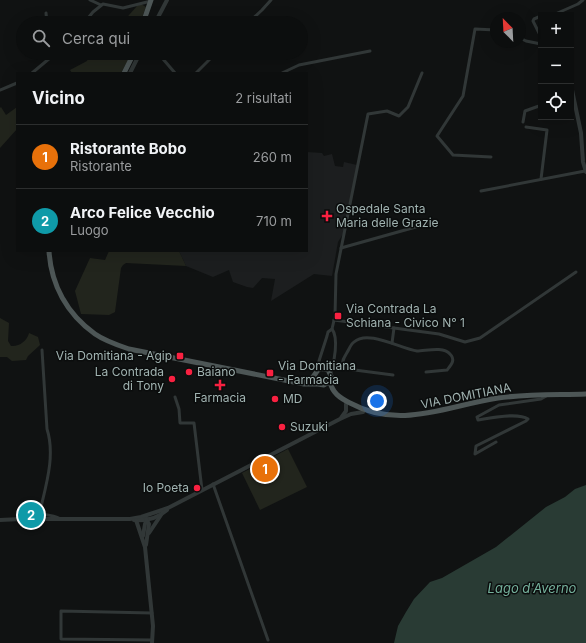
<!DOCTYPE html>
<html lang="it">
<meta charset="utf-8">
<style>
body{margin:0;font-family:Inter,sans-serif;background:#1a1c1c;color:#f1f3f6}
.controls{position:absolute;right:12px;top:12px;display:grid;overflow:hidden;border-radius:0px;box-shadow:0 4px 16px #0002}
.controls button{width:36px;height:36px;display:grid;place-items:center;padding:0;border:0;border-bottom:1px solid #2c2e2e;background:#0c0e0e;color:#f1f3f6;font:20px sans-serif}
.compass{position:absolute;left:490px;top:12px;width:36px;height:36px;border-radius:50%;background:#0c0e0e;box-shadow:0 4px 16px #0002;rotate:336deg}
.you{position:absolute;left:377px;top:401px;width:14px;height:14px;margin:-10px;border:3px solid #fff;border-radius:50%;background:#1a73e8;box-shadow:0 0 0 6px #1a73e833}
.badge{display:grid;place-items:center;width:26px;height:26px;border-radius:50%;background:#0f766e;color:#fff;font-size:13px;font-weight:700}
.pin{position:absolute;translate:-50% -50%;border:2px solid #fff;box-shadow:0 1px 4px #0006}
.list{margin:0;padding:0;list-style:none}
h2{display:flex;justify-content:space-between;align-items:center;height:52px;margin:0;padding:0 16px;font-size:17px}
h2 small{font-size:13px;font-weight:400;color:#9a9c9e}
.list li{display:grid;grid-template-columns:26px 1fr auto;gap:12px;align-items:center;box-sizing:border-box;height:64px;padding:0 16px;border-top:1px solid #2c2e2e}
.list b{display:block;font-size:15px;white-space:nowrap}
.list p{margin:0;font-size:13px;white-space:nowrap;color:#9a9c9e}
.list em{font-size:13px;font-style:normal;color:#9a9c9e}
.icon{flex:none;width:22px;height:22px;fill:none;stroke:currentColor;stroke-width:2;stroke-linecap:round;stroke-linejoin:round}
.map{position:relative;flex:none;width:586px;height:643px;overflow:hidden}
.search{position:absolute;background:#0c0e0e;box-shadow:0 4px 16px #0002;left:16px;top:16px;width:292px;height:44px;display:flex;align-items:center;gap:10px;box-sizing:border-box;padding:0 14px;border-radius:22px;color:#9a9c9e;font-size:15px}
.panel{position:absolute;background:#0c0e0e;box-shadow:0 4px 16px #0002;left:16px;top:72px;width:292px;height:180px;border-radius:0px}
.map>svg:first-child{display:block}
.built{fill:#1c1e1f}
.green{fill:#22251d}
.water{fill:#293b34}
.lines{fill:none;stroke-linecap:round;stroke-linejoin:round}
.tertiary-tunnel{stroke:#2d3232;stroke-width:4;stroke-dasharray:4 2;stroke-linecap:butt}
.minor{stroke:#313737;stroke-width:3}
.tertiary{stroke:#313737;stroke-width:4}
.primary{stroke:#4d5656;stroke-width:5}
.poi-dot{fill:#f92141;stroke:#0b0d0d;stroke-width:1.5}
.labels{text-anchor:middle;stroke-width:3;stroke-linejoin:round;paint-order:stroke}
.poi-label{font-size:12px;fill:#a1b3b1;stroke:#0b0d0d;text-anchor:start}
.street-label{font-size:12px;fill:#a1b3b1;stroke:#0b0d0d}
.water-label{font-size:13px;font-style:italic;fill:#75b19c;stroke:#0b0d0d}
</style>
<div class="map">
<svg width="586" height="643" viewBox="0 0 586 643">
<rect width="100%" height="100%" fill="#101212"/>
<polygon class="built" points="307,152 322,153 324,156 332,154 335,166 343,167 344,162 357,165 343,234 338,242 332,276 314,274 271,301 275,279 262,278 253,288 247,287 233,282 229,270 213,277 186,266 179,251 307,251"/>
<g class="green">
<polygon points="141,4 146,7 140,23 122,23 137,6"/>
<polygon points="88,53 95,53 99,55 101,53 132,53 121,73 72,73 70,70 87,61 89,56"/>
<polygon points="1,107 6,115 17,107 17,129 0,148 0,108"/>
<polygon points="109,251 179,251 186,266 126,263 123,265 121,268 115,312 109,315 81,314 75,291 90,258 105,260"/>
<path d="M 0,318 L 9,323 L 8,341 L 11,346 C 19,347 27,341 29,333 L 38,337 L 40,345 L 28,356 L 26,360 L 12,361 L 7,357 L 0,357 Z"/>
<polygon points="288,449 307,487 260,510 242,473"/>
</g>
<polygon class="water" points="586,485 586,643 394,643 398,626 406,612 414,599 430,582 442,578 496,547 546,507 565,497 575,489"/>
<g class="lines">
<polyline class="tertiary-tunnel" points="21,519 31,519"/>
<g class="minor">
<polyline points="90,0 101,5"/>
<polyline points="46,13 47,23"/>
<polyline points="553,15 578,4 583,0"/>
<polyline points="541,16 534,19 533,21 541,37"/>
<polyline points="84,23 93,12 103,4 123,8 151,1"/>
<polyline points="248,23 262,10 271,0"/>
<polyline points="520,38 526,41 541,44"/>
<polyline points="156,53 163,59 175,73"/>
<polyline points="32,73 56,53"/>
<polyline points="196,73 216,53"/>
<polyline points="282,73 299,65 370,51"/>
<polyline points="0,90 17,83"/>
<polyline points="523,122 525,111 539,106 541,103"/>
<polyline points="526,127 547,130 541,179"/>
<polyline points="491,157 453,155 437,136 463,96 475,29 496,30"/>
<polyline points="481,191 585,171"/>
<polyline points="341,248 430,223"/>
<polyline points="334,320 439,334 465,342 480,338 576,272"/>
<polyline points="392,343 394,328"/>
<path d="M 42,350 L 47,429 C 55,454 47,482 41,507 L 41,513 C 47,516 56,515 60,519"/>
<polyline points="319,369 318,364 327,336 328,332 332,329 335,316 336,274 368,114 387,111 399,116 408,107 422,73"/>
<path d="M 331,373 C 334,363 339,338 332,329"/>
<path d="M 393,375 L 347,369 L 343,366 C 341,360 346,355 349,349 C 350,347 352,343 354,342 C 368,329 401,349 417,351 C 426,351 443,346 450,354 C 456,360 451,365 447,370 L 426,372"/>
<polyline points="175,397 179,409 180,423 194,423 202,490"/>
<path d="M 496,442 L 475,454 L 476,446 L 526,421 L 528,419 C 518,412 490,418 478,420 L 477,417 L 499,405 L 541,399 L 548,395"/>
<polyline points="213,484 268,640"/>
<polyline points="152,613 61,611 61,639 152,640"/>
</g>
<g class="tertiary">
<polyline points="155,23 167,0"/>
<polyline points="130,73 140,53"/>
<polyline points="572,90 581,133 583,162 586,172"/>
<polyline points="341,418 346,411 346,404"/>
<polyline points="31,519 130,519 141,517 168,508 340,419 351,414 363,412"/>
<polyline points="0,520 21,519"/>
<path d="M 134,520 C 146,521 158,518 167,510"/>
<polyline points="136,520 145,547 153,626 152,643"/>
<polyline points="149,533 161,515"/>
<polyline points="143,536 145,524 147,519"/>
<polyline points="146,545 149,524 146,519"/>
</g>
<g class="primary">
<polyline points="143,23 151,0"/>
<polyline points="124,73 134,53"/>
<path d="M 49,251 C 51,285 67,314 95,334 C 105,341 117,345 129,349 L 304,384 L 318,384 L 324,385 L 330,381 L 331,376 L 328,370 C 316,366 318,372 312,378 C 309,381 304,382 300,382"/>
<path d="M 330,381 C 332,393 340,398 350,403 C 400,430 446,406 498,398 C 527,394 557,395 586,394"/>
</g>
</g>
<g class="poi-dot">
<path d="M325 210h4v4h4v4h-4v4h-4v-4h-4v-4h4z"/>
<rect x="334" y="312" width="8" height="8" rx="2"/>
<rect x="176" y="352" width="8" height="8" rx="2"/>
<circle cx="189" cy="372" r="4"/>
<rect x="266" y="369" width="8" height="8" rx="2"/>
<circle cx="172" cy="379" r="4"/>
<path d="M218 379h4v4h4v4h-4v4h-4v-4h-4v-4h4z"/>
<circle cx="275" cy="399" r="4"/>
<circle cx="282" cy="427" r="4"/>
<circle cx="197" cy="488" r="4"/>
</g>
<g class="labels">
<g class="poi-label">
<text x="336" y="213">Ospedale Santa<tspan x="336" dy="14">Maria delle Grazie</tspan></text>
<text x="346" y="313">Via Contrada La<tspan x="346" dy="14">Schiana - Civico N° 1</tspan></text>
<text x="172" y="360" text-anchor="end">Via Domitiana - Agip</text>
<text x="278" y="370">Via Domitiana<tspan x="278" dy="14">- Farmacia</tspan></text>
<text x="164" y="376" text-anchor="end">La Contrada<tspan x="164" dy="14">di Tony</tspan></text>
<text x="197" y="376">Baiano</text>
<text x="220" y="402" text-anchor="middle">Farmacia</text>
<text x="283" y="403">MD</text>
<text x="290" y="431">Suzuki</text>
<text x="189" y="492" text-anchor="end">Io Poeta</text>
</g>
<g class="street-label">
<text transform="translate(466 396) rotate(-11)" y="4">VIA DOMITIANA</text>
</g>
<g class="water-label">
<text x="532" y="593">Lago d'Averno</text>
</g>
</g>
</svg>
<div class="controls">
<button>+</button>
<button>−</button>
<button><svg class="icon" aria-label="locate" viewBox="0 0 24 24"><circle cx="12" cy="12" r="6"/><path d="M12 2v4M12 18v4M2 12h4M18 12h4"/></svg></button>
</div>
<svg class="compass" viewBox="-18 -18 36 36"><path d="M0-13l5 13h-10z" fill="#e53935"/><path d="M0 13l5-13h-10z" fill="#9a9c9e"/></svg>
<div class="you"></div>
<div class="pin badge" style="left:265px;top:469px;background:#e8710a">1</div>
<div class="pin badge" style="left:31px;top:515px;background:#0f9aa8">2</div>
<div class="search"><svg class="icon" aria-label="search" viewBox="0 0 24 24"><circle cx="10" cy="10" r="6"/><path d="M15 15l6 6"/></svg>Cerca qui</div>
<section class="panel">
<h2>Vicino<small>2 risultati</small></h2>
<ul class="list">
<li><span class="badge" style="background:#e8710a">1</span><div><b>Ristorante Bobo</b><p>Ristorante</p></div><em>260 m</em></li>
<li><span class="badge" style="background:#0f9aa8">2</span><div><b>Arco Felice Vecchio</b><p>Luogo</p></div><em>710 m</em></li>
</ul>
</section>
</div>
